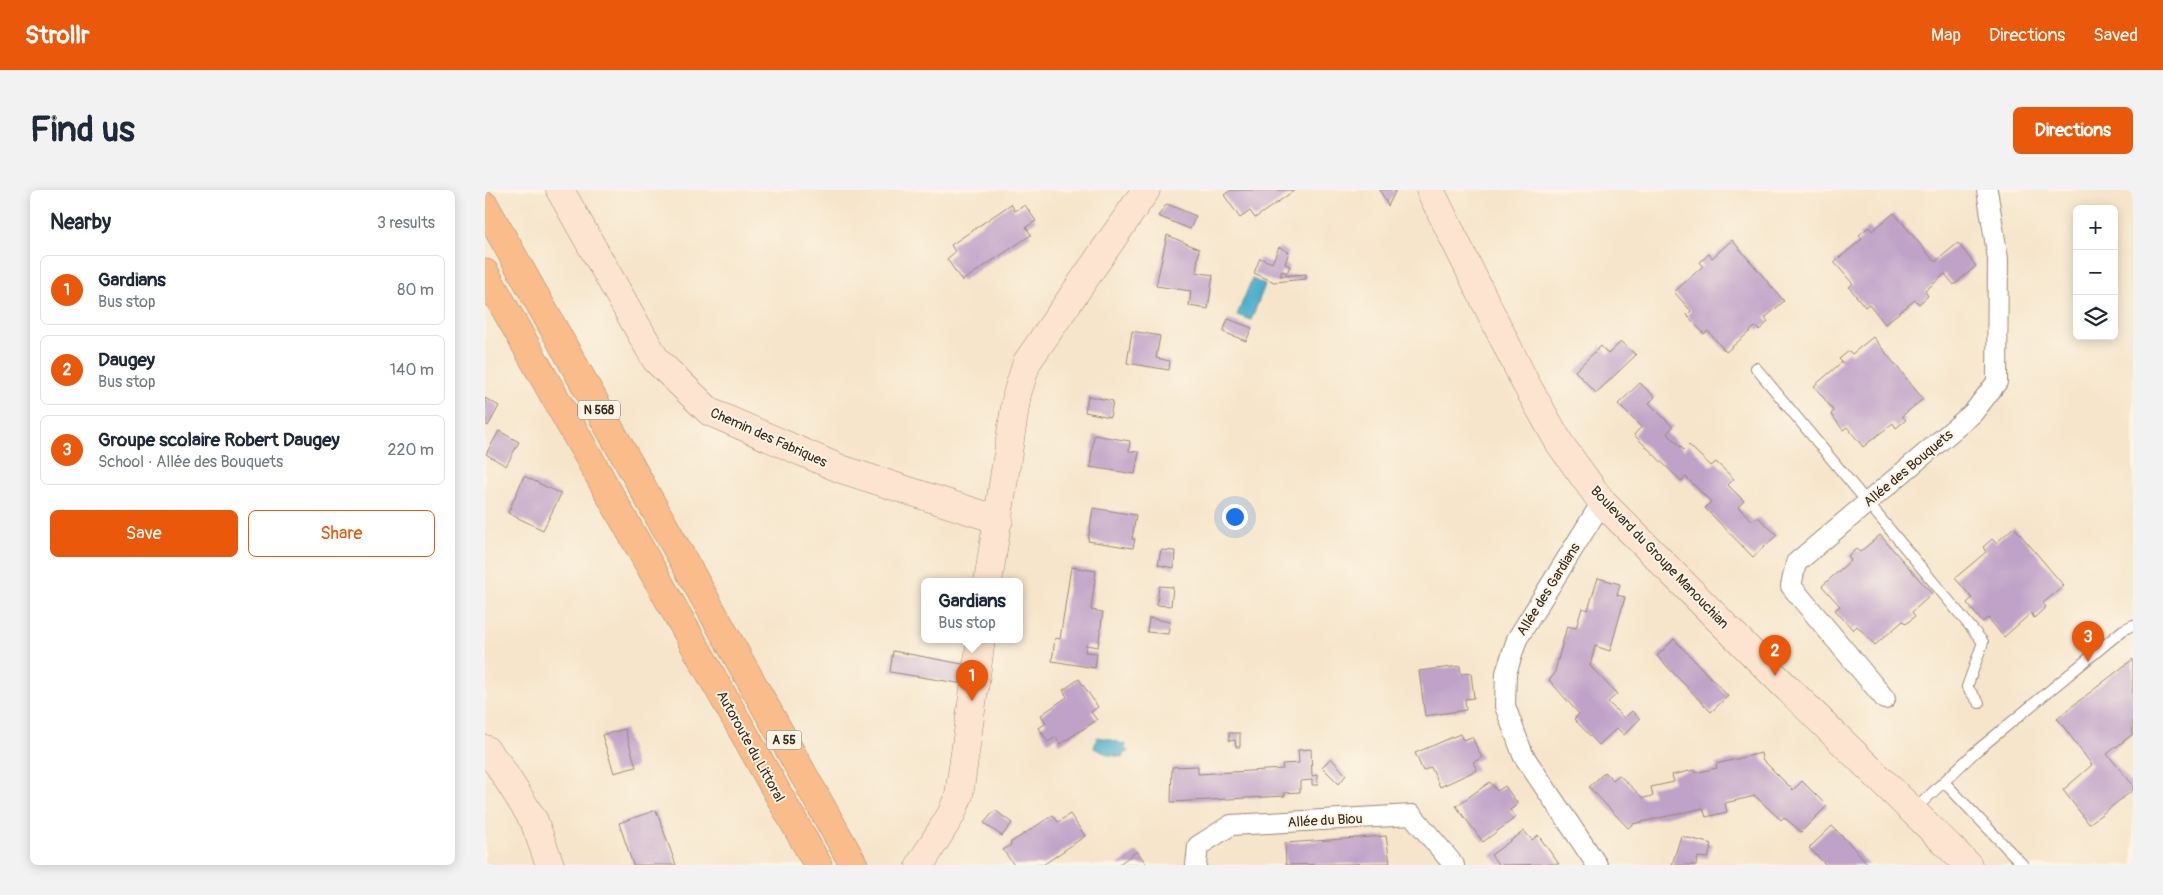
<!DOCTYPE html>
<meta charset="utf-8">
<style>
body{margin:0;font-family:Pangolin,sans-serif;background:#f2f2f3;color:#1f2937}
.controls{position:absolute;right:15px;top:15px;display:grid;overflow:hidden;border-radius:8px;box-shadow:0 2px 12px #0003}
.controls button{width:45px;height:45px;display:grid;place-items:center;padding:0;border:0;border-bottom:1px solid #e0e1e3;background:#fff;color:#1f2937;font:25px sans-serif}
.you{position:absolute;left:749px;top:326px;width:18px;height:18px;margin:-12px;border:4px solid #fff;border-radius:50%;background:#1a73e8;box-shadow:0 0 0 8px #1a73e833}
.badge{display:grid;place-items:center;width:32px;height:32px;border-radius:50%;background:#ea580c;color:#fff;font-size:16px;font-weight:700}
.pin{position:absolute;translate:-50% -41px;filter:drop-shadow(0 1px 2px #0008)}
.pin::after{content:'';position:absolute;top:26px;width:18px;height:15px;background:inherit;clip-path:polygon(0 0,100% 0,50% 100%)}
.popup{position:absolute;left:436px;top:388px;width:102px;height:65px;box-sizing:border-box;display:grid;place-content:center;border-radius:8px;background:#fff;filter:drop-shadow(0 1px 4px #0005);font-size:16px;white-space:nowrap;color:#747a83}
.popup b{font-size:19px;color:#1f2937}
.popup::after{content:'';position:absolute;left:50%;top:100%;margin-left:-10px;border:10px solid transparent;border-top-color:#fff}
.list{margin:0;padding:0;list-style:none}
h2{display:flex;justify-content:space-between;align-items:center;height:65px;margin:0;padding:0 20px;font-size:21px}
h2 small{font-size:16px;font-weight:400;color:#747a83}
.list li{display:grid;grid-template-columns:32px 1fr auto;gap:15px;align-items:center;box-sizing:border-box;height:70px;margin:0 10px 10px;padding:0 10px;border:1px solid #e0e1e3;border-radius:8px}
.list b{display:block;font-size:19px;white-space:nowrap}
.list p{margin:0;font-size:16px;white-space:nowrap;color:#747a83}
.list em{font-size:16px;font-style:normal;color:#747a83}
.actions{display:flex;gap:10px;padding:15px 20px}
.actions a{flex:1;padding:11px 0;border:1px solid #ea580c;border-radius:8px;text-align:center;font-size:18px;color:#ea580c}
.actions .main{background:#ea580c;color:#fff}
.icon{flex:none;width:28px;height:28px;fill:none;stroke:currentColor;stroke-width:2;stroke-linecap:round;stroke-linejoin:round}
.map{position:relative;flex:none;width:1648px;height:675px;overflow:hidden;border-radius:8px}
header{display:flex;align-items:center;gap:30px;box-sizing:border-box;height:70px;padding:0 25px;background:#ea580c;color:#fff}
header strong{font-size:24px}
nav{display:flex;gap:28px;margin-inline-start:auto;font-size:18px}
.intro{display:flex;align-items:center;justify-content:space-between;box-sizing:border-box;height:120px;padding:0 30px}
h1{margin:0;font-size:35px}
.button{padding:12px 22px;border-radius:8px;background:#ea580c;color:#fff;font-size:18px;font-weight:700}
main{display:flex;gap:30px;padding:0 30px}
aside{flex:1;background:#fff;border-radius:8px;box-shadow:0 2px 12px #0003}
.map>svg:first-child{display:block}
.water{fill:#4aaeca;stroke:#426c74}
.building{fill:#c0a2c8}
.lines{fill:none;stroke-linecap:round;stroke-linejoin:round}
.lane-casing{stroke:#988874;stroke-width:12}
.street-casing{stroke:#988874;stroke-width:22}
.secondary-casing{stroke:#988874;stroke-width:29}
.highway-casing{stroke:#988874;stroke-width:29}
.lane{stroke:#fff;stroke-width:10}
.street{stroke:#fff;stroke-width:20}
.secondary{stroke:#fde4d0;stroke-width:28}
.highway{stroke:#f9bc8a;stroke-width:28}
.labels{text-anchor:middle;stroke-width:4;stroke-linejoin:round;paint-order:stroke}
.shield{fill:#fcf5e5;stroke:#75675a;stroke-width:1}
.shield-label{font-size:12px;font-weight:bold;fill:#3b2a1e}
.street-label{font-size:14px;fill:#3b2a1e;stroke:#fcf5e5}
</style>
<header>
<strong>Strollr</strong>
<nav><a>Map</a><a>Directions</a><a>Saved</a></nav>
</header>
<div class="intro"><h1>Find us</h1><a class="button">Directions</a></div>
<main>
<aside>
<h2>Nearby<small>3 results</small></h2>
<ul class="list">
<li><span class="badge">1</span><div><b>Gardians</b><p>Bus stop</p></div><em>80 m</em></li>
<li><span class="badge">2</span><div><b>Daugey</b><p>Bus stop</p></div><em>140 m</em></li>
<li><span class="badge">3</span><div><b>Groupe scolaire Robert Daugey</b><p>School · Allée des Bouquets</p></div><em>220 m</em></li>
</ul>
<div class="actions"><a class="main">Save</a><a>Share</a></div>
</aside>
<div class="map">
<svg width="1648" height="675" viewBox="0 0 1648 675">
<rect width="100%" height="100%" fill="#fcf5e5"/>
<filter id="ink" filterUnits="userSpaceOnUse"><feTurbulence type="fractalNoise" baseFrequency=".02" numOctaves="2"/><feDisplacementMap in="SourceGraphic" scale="10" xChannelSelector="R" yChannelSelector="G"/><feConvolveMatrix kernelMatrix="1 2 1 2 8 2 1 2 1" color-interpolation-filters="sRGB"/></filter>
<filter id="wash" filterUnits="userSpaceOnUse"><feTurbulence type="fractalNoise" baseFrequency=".0096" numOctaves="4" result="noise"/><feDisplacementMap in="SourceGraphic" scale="20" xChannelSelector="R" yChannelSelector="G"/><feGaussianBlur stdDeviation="1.12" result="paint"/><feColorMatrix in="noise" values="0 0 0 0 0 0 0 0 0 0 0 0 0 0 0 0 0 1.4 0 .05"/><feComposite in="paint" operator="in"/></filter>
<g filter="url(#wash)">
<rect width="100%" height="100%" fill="#f6e5cb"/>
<g class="water">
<polygon points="767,89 780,95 766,130 752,125"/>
<polygon points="612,547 624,549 641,555 640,558 644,562 639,563 637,567 624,565 609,558"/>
</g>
<g id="blocks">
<g class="building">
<polygon points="746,0 810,0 770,28 765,21 755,28 739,5"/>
<polygon points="895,0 911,0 903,16"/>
<polygon points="526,14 530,21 540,15 551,31 541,37 546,45 477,91 462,69 470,62 466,55"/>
<polygon points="682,14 711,26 705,39 673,26"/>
<polygon points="1409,23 1450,72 1473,53 1491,76 1469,95 1460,84 1440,101 1443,106 1434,114 1430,110 1400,134 1384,114 1380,117 1364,97 1368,94 1349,72 1377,49 1374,45 1384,37 1387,41"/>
<polygon points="682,45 714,59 711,82 728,85 723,119 704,116 706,101 671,96"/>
<polygon points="1247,50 1299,111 1280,128 1283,132 1274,140 1270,137 1241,162 1223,141 1219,144 1202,125 1206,121 1189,102 1218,76 1215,72 1224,64 1227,68"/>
<polygon points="794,57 804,62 800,74 805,76 802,83 797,81 795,86 821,84 821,89 789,92 769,83 775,68 787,73"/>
<polygon points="743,129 767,138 761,151 738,142"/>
<polygon points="647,141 675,146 671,168 685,171 684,180 642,173"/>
<polygon points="1388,147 1438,209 1417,226 1421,230 1411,238 1408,233 1378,257 1362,237 1358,240 1346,224 1349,221 1329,196 1357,172 1354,169 1364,161 1367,164"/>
<polygon points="1136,152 1151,165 1111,203 1090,181 1116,156 1123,164"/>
<polygon points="1155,193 1170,207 1164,213 1188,237 1182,243 1199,260 1204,255 1226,276 1231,272 1249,289 1243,295 1259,311 1253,317 1268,331 1273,327 1292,345 1268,367 1220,318 1226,312 1201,287 1196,291 1149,245 1156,237 1133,214"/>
<polygon points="603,206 628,211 625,227 600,222"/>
<polygon points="0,208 14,216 3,236 0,234"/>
<polygon points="14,241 34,252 21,276 1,264"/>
<polygon points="609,245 645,251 644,261 654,262 650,284 605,277"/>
<polygon points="39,286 76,304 58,340 23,323"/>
<polygon points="608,318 651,325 647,349 650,349 648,358 603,351"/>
<polygon points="1529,337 1579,396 1558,413 1561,417 1549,428 1546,423 1519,447 1503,428 1497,432 1482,413 1487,408 1470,388 1501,362 1498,357 1507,349 1511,353"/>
<polygon points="1395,345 1447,404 1427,422 1430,426 1421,434 1418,431 1390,455 1372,436 1368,440 1350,420 1355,416 1337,396 1366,370 1363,366 1371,359 1375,362"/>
<polygon points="676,360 690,361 689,378 673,375"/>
<polygon points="586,377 611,381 606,420 618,422 613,457 601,455 600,462 612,463 610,478 567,471 570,448 575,449"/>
<polygon points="1113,388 1135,394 1132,405 1140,407 1125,461 1110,456 1105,476 1132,504 1123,512 1139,528 1147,521 1155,529 1139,545 1132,538 1114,555 1089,529 1094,524 1064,490 1069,485 1082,436 1091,438 1097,418 1103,420"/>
<polygon points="674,396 688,397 686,416 672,415"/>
<polygon points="664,428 685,432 683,444 662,442"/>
<polygon points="1189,449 1243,506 1226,522 1172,466"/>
<polygon points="408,461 488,476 485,495 405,482"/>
<polygon points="1648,469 1648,544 1622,564 1648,595 1648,600 1604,634 1578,600 1607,575 1572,528"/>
<polygon points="975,476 976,484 986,483 989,508 980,509 981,520 940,526 934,481"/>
<polygon points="594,489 613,517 606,522 612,530 575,554 571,547 563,552 554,538 561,533 556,525 582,507 578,500"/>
<polygon points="140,539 151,577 129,583 117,545"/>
<polygon points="744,543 755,543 755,557 751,557 750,550 744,551"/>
<polygon points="975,544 978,550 987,547 997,568 988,572 992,580 955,597 946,577 938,581 930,563"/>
<polygon points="826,559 827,586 832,585 833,595 827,595 827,590 815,591 815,602 799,603 800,606 686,612 687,577 713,576 713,584 798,579 797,574 814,573 813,560"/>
<polygon points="1276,563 1277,569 1308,600 1317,591 1342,616 1316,642 1299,627 1296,630 1270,606 1240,613 1242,622 1221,627 1218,618 1148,634 1143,638 1104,597 1120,582 1128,590 1134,585 1158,608 1168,606 1166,597 1189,592 1187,585 1209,580 1210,583 1232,578 1231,574"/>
<polygon points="846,568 861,585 854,594 837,577"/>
<polygon points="1005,592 1012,601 1020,596 1033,614 1025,620 1031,627 998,652 971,616"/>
<polygon points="171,620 191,675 148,675 134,633"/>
<polygon points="510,620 527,633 517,646 499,633"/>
<polygon points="585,624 600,646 558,675 529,675 518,660 526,655 525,653 568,625 573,632"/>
<polygon points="1347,636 1364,653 1384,675 1341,675 1324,658"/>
<polygon points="1039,641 1047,650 1053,645 1074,674 1014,675 1006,665"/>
<polygon points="901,646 905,673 801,675 800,653"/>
<polygon points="1196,646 1227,654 1223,668 1213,667 1211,675 1187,675"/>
<polygon points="652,661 662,675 633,675"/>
</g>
</g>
</g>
<g filter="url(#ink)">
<use href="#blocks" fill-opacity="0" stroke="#988874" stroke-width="1"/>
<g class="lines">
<defs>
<g id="lane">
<polyline points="1271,178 1498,452 1482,497 1494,513"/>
<polyline points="1459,592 1538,675"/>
<polyline points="1429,620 1489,563 1638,440 1648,435"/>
</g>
<g id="street">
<polyline points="1400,509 1306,396 1311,373 1488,223 1512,192 1513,69 1502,0"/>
<polyline points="711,675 713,656 746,635 927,625 969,675"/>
<polyline points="1112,675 1038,565 1020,516 1021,483 1032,449 1117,312"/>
</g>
<g id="secondary">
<polyline points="75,0 171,170 225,222 356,279 514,330"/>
<polyline points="945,0 1041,194 1075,254 1117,312 1290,486 1483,675"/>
<polyline points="503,392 532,204 542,172 661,0"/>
<polyline points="0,559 13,574 49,631 65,675"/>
<polyline points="435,675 466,625 474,605 496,450"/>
</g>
<g id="highway">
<polyline points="0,16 369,675"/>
<polyline points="0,83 333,675"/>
</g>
</defs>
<use href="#lane" class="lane-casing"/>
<use href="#street" class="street-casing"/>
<use href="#secondary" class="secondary-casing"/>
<use href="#highway" class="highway-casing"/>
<use href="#lane" class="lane"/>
<use href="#street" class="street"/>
<use href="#secondary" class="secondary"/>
<use href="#highway" class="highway"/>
</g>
</g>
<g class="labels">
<g class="shield">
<rect x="93" y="210.5" width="42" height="19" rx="4"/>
<rect x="281.5" y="540.5" width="35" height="19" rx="4"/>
</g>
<g class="shield-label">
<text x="114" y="224">N 568</text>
<text x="299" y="554">A 55</text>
</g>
<g class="street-label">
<text transform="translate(284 247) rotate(24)" y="5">Chemin des Fabriques</text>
<text transform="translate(1423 278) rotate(-40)" y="5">Allée des Bouquets</text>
<text transform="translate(1175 367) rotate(46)" y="5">Boulevard du Groupe Manouchian</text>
<text transform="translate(1063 399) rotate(-58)" y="5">Allée des Gardians</text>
<text transform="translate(266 556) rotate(61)" y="5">Autoroute du Littoral</text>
<text transform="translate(840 630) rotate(-3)" y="5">Allée du Biou</text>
</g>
</g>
</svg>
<div class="controls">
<button>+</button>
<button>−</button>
<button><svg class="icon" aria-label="layers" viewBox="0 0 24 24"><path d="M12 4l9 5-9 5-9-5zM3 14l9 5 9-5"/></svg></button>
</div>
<div class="you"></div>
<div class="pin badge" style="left:487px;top:511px">1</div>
<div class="popup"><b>Gardians</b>Bus stop</div>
<div class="pin badge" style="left:1290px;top:486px">2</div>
<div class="pin badge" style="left:1603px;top:472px">3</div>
</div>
</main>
